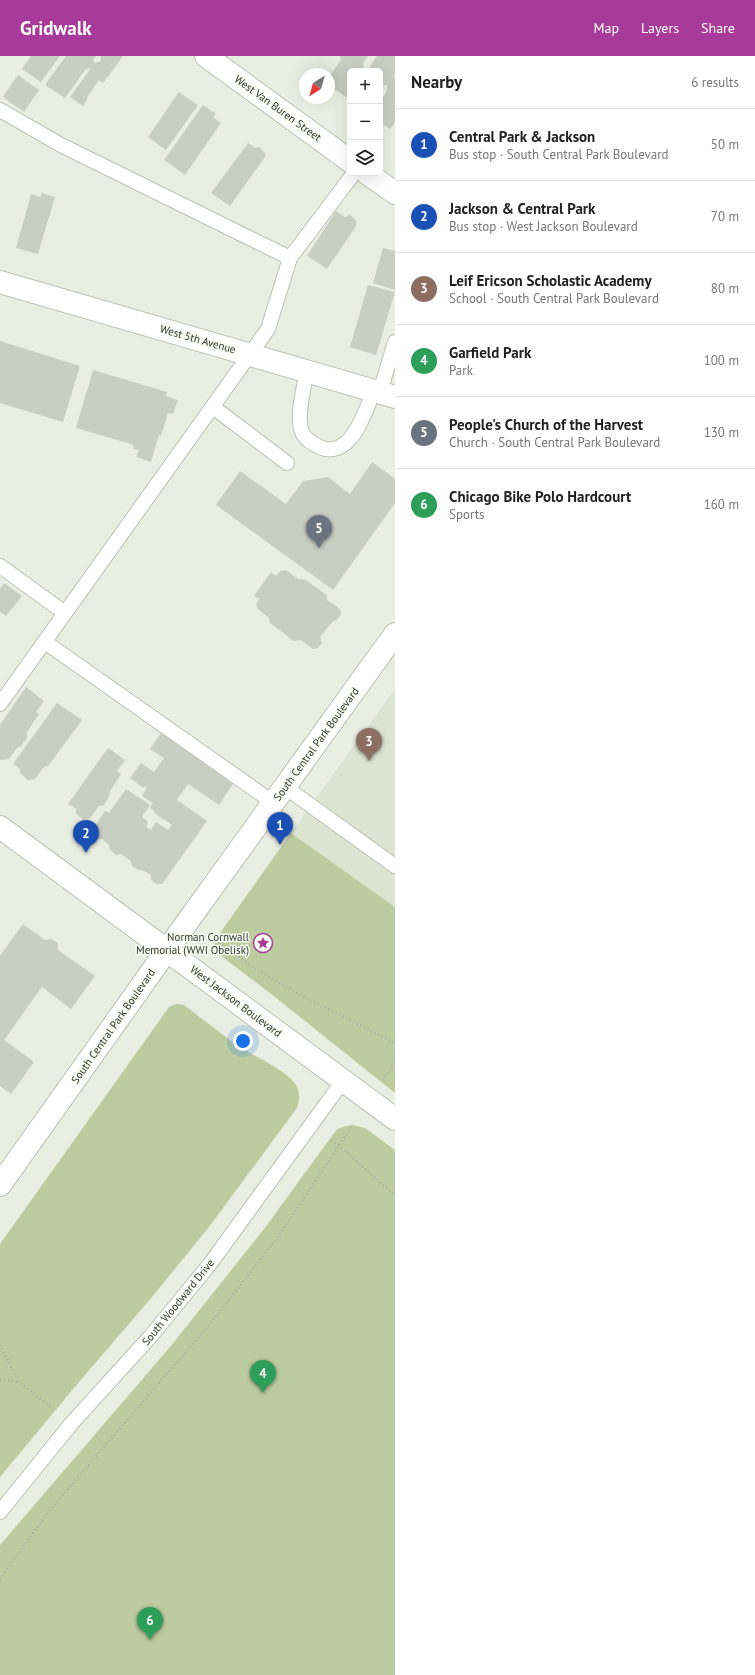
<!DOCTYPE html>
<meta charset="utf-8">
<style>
body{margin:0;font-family:"PT Sans",sans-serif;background:#f2f2f2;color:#222}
.controls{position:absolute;right:12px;top:12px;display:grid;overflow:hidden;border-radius:6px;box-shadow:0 4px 16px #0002}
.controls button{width:36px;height:36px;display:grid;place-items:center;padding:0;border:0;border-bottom:1px solid #e0e0e0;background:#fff;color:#222;font:20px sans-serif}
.compass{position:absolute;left:299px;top:12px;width:36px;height:36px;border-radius:50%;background:#fff;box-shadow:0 4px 16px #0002;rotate:217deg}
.you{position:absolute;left:243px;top:985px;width:14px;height:14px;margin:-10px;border:3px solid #fff;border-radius:50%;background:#1a73e8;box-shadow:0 0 0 6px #1a73e833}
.badge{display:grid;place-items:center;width:26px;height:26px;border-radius:50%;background:#a83b9a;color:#fff;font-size:13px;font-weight:700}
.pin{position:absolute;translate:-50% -33px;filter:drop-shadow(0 1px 2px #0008)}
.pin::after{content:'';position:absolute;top:21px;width:14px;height:12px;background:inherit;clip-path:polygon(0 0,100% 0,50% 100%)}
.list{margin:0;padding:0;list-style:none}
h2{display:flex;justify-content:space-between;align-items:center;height:52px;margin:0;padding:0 16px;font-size:17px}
h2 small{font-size:13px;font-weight:400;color:#767676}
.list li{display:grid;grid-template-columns:26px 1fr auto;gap:12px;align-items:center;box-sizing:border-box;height:72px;padding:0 16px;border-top:1px solid #e0e0e0}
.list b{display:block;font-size:15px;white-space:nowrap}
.list p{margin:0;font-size:13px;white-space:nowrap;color:#767676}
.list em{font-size:13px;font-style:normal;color:#767676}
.icon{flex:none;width:22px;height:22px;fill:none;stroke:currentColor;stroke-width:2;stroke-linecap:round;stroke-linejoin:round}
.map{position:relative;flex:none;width:395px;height:1619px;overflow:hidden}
header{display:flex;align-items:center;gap:24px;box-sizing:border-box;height:56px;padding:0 20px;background:#a83b9a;color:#fff}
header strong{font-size:19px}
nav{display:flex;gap:22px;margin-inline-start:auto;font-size:14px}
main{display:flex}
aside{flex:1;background:#fff}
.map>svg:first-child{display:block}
.built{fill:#dde4d1}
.green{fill:#bdcc9f}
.building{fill:#c9cec2}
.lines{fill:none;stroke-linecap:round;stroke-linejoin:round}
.service-casing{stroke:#bdc1b5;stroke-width:16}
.minor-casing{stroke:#bdc1b5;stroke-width:24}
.tertiary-casing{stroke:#bdc1b5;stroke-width:24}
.path{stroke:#abaea5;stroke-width:2.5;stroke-dasharray:1 3;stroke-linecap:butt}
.service{stroke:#fff;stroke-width:14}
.minor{stroke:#fff;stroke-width:22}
.tertiary{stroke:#fff;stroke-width:22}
.labels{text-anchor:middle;stroke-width:3;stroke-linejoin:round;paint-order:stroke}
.street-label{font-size:11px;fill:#32332f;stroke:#f7fcf0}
.poi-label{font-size:11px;fill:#32332f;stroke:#f7fcf0;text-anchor:end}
</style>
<header>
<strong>Gridwalk</strong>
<nav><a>Map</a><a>Layers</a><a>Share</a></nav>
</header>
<main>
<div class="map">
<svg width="395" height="1619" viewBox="0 0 395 1619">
<rect width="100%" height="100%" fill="#eaeee2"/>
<polygon class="built" points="395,633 395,851 291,777"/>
<g class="green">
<polygon points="291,777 395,851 395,1037 275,941 216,896 214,891 215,884"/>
<path d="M 176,948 L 184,949 C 203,963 222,979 243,993 C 257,1001 284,1014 294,1026 C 300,1033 300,1044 297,1052 L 209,1171 L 152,1241 L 79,1326 L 0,1421 L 0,1188 L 169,951 Z"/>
<polygon points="353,1069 365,1072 395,1094 395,1619 0,1619 0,1489 170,1291 264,1173 337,1073 346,1070"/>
</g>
<g class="building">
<polygon points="31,0 60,0 41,26 22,13"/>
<polygon points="66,0 96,0 93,4 95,7 99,6 101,4 101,0 123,0 103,27 99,24 87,41 88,42 83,50 70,41 91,12 85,14 65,42 45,29"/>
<polygon points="340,0 368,0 363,7 364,13 363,15 350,15 350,44 336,34 332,35 329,33 329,21 341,4"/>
<polygon points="377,0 395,0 395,17 391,22 395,18 395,66 390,73 383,68 380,68 380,46 387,35 387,29 383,29 380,34 380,15 367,15"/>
<polygon points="18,19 39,34 24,56 3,41"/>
<polygon points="179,36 198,49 166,94 148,81"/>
<polygon points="203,49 216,58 213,61 221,67 185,119 164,104"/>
<polygon points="248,87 255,92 259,91 265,97 265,101 230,150 211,137"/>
<polygon points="42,137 55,141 38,198 16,192 31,138 40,141"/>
<polygon points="336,155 345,161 350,159 356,164 356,170 327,213 307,200"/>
<polygon points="383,192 395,195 395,234 373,227"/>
<polygon points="368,229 395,236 376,299 350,291"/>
<polygon points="0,285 80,310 63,366 0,347"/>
<polygon points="93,314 167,336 166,340 178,344 173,358 168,357 161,380 159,379 151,406 136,401 139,394 133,393 134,389 76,372"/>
<polygon points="372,406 395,423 395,447 333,534 216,449 240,415 286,448 303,425 328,421 350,438"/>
<polygon points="286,514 298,523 304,523 327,539 327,544 340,553 341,558 337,564 333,565 320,581 322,587 318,592 313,593 301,584 294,585 270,567 269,562 258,553 256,548 260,543 254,540 271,516 276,520 280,515"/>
<polygon points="4,527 22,540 6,560 0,556 0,533"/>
<polygon points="26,631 44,645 36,656 39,658 27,676 27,682 21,690 17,692 9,703 1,704 0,703 0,669"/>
<polygon points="57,647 82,664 49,709 44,711 35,723 28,724 20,717 20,713 13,708"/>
<polygon points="161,677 233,728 219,749 188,728 177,744 207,765 162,828 157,828 151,824 151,819 142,814 138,814 132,810 131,805 121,798 116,799 110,794 109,789 102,783 96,783 90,780 91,776 105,755 109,757 126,733 150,749 142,761 148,766 146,771 151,774 156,766 168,774 172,769 154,757 155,755 150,752 153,747 142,740 147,732 144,730 143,732 130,722 141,707 154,716 164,702 150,693"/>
<polygon points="108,692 125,704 117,715 121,718 110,735 109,741 104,749 99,750 90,762 83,763 76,758 76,753 68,748"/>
<polygon points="23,868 45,884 51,883 58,887 58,894 95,920 71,953 42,931 4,984 34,1006 11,1038 0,1030 0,900"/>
</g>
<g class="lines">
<defs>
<g id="service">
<polyline points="0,54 61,89 290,202"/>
<path d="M 307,315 C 304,331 295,364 303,378 C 307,385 315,389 322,392 C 332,396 342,391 349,384 C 361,371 367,350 374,335"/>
<polyline points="380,336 395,286"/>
<polyline points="213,351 287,407"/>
<polyline points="0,510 65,557"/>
<polyline points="45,586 274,747"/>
<polyline points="0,648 268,273 290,202 354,117"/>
<polyline points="285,731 395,810"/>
<polyline points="0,1456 71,1368 150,1281 210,1208 343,1025"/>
</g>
<g id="minor">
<polyline points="206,0 350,105"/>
<polyline points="367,117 395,137"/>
<polyline points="0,226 395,341"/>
</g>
<g id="tertiary">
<polyline points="0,771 395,1063"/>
<polyline points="0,1129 167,894 395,578"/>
</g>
</defs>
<use href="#service" class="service-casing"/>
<use href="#minor" class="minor-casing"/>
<use href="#tertiary" class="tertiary-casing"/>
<g class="path">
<path d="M 219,887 C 273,928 335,956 395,987"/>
<polyline points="383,1024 395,1007"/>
<polyline points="332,1084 395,1139"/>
<polyline points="0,1289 19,1326 52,1352"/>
<polyline points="0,1323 18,1326"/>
<polyline points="0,1523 50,1454 215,1262 278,1181 353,1069"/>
</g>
<use href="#service" class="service"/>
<use href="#minor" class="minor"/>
<use href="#tertiary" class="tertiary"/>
</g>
<defs>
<symbol id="sight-ring" viewBox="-11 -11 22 22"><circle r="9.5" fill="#f7fcf0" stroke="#a83b9a" stroke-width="1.5"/><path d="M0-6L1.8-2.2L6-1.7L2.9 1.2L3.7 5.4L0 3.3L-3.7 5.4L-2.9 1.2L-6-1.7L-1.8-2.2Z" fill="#a83b9a"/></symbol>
</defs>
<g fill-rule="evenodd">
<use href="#sight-ring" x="252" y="876" width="22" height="22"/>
</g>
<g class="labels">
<g class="street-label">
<text transform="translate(278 52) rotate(36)" y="4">West Van Buren Street</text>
<text transform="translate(198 283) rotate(16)" y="4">West 5th Avenue</text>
<text transform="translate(316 688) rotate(-54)" y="4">South Central Park Boulevard</text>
<text transform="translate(236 945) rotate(37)" y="4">West Jackson Boulevard</text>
<text transform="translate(113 970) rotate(-55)" y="4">South Central Park Boulevard</text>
<text transform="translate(178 1246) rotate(-51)" y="4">South Woodward Drive</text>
</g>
<g class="poi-label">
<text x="249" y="885">Norman Cornwall<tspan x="249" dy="13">Memorial (WWI Obelisk)</tspan></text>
</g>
</g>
</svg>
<div class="controls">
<button>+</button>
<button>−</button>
<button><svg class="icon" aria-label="layers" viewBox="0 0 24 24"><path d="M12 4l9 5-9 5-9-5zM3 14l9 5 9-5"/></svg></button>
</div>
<svg class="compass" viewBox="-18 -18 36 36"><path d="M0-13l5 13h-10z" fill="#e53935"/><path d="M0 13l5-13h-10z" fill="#767676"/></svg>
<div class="you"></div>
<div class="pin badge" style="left:280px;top:789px;background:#1a4fb4">1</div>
<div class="pin badge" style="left:86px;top:797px;background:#1a4fb4">2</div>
<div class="pin badge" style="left:369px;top:705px;background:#8d6e63">3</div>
<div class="pin badge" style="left:263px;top:1337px;background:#2e9e5b">4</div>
<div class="pin badge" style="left:319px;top:492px;background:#6b7280">5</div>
<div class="pin badge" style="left:150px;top:1584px;background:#2e9e5b">6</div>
</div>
<aside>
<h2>Nearby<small>6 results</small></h2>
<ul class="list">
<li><span class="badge" style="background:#1a4fb4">1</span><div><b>Central Park &amp; Jackson</b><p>Bus stop · South Central Park Boulevard</p></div><em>50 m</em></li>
<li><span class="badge" style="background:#1a4fb4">2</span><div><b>Jackson &amp; Central Park</b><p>Bus stop · West Jackson Boulevard</p></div><em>70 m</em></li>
<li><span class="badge" style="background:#8d6e63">3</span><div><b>Leif Ericson Scholastic Academy</b><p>School · South Central Park Boulevard</p></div><em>80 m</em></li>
<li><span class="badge" style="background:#2e9e5b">4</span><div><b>Garfield Park</b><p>Park</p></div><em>100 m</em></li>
<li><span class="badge" style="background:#6b7280">5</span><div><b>People's Church of the Harvest</b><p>Church · South Central Park Boulevard</p></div><em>130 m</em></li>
<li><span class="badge" style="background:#2e9e5b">6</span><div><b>Chicago Bike Polo Hardcourt</b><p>Sports</p></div><em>160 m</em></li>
</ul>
</aside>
</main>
